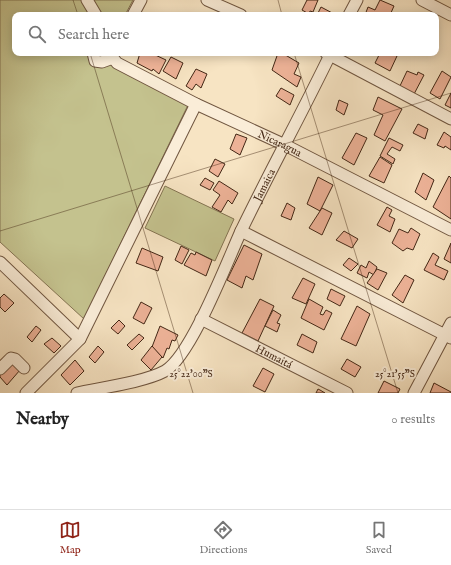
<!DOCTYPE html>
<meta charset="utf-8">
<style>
body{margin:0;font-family:"IM FELL English",serif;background:#f2f2f2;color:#222}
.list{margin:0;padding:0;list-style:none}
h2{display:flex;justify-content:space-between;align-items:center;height:52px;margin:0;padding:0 16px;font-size:17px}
h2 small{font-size:13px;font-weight:400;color:#767676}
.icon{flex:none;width:22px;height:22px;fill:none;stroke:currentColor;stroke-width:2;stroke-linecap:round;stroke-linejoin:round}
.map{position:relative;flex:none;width:451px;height:393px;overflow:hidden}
.search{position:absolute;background:#fff;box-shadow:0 2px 10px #0003;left:12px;right:12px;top:12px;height:44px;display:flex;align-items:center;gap:10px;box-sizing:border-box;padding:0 14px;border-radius:8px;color:#767676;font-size:15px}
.sheet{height:116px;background:#fff}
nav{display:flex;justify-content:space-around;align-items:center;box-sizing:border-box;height:56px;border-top:1px solid #e0e0e0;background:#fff;font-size:11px;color:#767676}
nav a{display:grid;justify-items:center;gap:2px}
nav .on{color:#8f2418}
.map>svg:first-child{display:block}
.green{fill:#c4c28e;stroke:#847452}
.building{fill:#edb297;stroke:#432715}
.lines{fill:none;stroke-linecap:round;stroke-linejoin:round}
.minor-casing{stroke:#705640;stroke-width:13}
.minor{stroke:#faedd8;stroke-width:11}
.ticks{fill:none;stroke:#432715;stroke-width:1;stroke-opacity:0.45}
.labels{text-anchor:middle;stroke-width:4;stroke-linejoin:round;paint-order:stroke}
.street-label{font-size:11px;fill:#432715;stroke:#faedd8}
.ticks-label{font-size:10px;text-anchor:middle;fill:#432715;stroke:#faedd8;stroke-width:4;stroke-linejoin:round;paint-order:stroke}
</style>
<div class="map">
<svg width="451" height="393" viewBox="0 0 451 393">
<rect width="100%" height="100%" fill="#f7e4c3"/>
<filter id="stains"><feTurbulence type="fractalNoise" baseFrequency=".005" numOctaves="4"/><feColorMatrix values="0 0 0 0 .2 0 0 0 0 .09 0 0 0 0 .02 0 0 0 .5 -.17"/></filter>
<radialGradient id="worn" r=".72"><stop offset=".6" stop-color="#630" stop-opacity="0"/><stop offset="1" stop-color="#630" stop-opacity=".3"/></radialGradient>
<g class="green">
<polygon points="0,0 133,0 125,15 15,15 15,53 105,53 103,56 188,105 84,319 0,242"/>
<polygon points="165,186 234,219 215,261 145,228"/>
</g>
<g class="building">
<polygon points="307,0 318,0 313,12 310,11 309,14 302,10"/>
<polygon points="380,0 394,6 390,15 365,15 368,7 375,10"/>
<polygon points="321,7 336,15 317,15"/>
<polygon points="140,53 151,53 166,60 159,74 153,69 152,71 137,63"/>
<polygon points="278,53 282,53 299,63 294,74 301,77 297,87 272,70"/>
<polygon points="380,53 391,53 397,56 390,71 375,63"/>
<polygon points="171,57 183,63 176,79 163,71"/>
<polygon points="196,69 207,74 201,88 196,84 192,90 186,86"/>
<polygon points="407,71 417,75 418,72 424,75 413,96 399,88"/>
<polygon points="442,71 451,77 440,99 430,93"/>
<polygon points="281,88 294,95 290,105 276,96"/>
<polygon points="451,93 451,108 445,105"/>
<polygon points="378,97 402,109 385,141 374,135 383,115 373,110"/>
<polygon points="339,100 348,104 344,115 336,110"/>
<polygon points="418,124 428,129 425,139 413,133"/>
<polygon points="444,132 451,137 451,150 445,146 444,148 437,145"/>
<polygon points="356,133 367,138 354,165 342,158"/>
<polygon points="236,134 247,138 240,155 230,149"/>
<polygon points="389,138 403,145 400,151 392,147 387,154 395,159 393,164 380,156"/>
<polygon points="380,157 392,165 384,183 369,176"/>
<polygon points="215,159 225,164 218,177 209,171"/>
<polygon points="423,173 434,180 426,200 415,192"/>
<polygon points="449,176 451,178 451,219 433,207"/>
<polygon points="318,177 333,185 320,211 307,204"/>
<polygon points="205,178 214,183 210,190 200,185"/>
<polygon points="219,181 238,193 232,204 228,200 221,212 212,207 220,195 213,190"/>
<polygon points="287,203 295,208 291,220 281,216"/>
<polygon points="387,207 392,210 389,216 395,219 390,232 377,225"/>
<polygon points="322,208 332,213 322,235 309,228"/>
<polygon points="411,228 420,234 413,250 407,248 403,251 392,243 399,229 408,233"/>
<polygon points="344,231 358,239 352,248 336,240"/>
<polygon points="451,243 451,263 444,259"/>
<polygon points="244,245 262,254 253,280 246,276 242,288 227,280"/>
<polygon points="181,246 189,250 182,264 175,260"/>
<polygon points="142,248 163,257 158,271 136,263"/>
<polygon points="196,252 212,260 206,276 184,265 191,253 195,255"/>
<polygon points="433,253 439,257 435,265 448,271 444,280 424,270"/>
<polygon points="349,258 358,264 351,271 343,265"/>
<polygon points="369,261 377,267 374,275 369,272 367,278 357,273 361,265 366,268"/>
<polygon points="377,269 387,273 378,290 367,283"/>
<polygon points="405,275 414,280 403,303 392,295"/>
<polygon points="303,278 315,284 306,304 292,298"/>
<polygon points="331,289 345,296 340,306 327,299"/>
<polygon points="4,294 14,303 5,312 0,307 0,298"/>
<polygon points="260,299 274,306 258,341 242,333"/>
<polygon points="309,299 323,307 320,314 323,315 326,310 332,313 324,330 301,318"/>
<polygon points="141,302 152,308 144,324 133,318"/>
<polygon points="357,306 370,314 356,346 341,339"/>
<polygon points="273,310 281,315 277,323 280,324 277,332 265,326"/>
<polygon points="119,320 125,326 118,334 111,328"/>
<polygon points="36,326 41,330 32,342 27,337"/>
<polygon points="160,326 178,335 175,341 172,340 169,349 167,348 163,358 152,347"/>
<polygon points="139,334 144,338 132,350 127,345"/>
<polygon points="302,334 317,342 313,353 297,345"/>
<polygon points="52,338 61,346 54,353 44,344"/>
<polygon points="98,346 104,352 95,363 89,357"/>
<polygon points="152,346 162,357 151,370 141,360"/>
<polygon points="347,359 361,367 355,377 341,369"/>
<polygon points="75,360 84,371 70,385 61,375"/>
<polygon points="12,363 20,370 7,385 0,377 0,375"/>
<polygon points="263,368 274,374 265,392 253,386"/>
<polygon points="384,381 400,389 398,393 378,393"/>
<polygon points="434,383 451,392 451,393 430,393"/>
<polygon points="318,389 320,390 325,393 316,393"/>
</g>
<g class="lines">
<defs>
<g id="minor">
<polyline points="87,0 96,15"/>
<polyline points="207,0 241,15"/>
<polyline points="422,0 451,15"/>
<polyline points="133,15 141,0"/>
<polyline points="349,15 357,0"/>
<polyline points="93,53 95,61 102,62 113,58"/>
<path id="s1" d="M 113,53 L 113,58 L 117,63 L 196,104 L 285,145 L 451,230"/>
<polyline points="326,53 451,119"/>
<polyline points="241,231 451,338"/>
<polyline points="0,262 80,339"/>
<path id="s2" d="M 201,319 L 347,393"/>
<polyline points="0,369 11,358 15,359 24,368"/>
<polyline points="26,393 80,339 196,104"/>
<path id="s3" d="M 77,393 C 100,388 145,382 165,371 C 191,356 227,262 241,231 C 270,171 302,113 331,53"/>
<polyline points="414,393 451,323"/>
</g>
</defs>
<use href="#minor" class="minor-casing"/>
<use href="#minor" class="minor"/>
</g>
<path class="ticks" d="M 73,0 L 78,15M 278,0 L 282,15M 90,53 L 193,393M 294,53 L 398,393M 0,231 L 451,93"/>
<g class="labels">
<g class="street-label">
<text dy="4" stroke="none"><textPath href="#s1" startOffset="193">Nicaragua</textPath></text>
<text dy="4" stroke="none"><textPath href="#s3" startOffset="303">Jamaica</textPath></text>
<text dy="4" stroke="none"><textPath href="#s2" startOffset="82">Humaitá</textPath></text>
</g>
</g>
<g class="ticks-label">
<text x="191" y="377">25°22'00"S</text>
<text x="395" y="377">25°21'55"S</text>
</g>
<rect width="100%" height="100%" filter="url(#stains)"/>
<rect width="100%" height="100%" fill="url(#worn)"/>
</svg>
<div class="search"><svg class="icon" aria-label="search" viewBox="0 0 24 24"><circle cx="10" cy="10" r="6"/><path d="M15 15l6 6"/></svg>Search here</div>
</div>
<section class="sheet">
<h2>Nearby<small>0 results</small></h2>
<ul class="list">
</ul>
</section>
<nav>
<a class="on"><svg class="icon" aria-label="map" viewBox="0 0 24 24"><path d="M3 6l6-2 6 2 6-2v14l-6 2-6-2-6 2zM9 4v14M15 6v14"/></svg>Map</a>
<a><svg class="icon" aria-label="directions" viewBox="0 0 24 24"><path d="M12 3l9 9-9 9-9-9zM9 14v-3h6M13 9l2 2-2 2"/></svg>Directions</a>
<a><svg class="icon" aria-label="saved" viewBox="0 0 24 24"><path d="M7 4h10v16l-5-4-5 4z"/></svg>Saved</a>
</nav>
